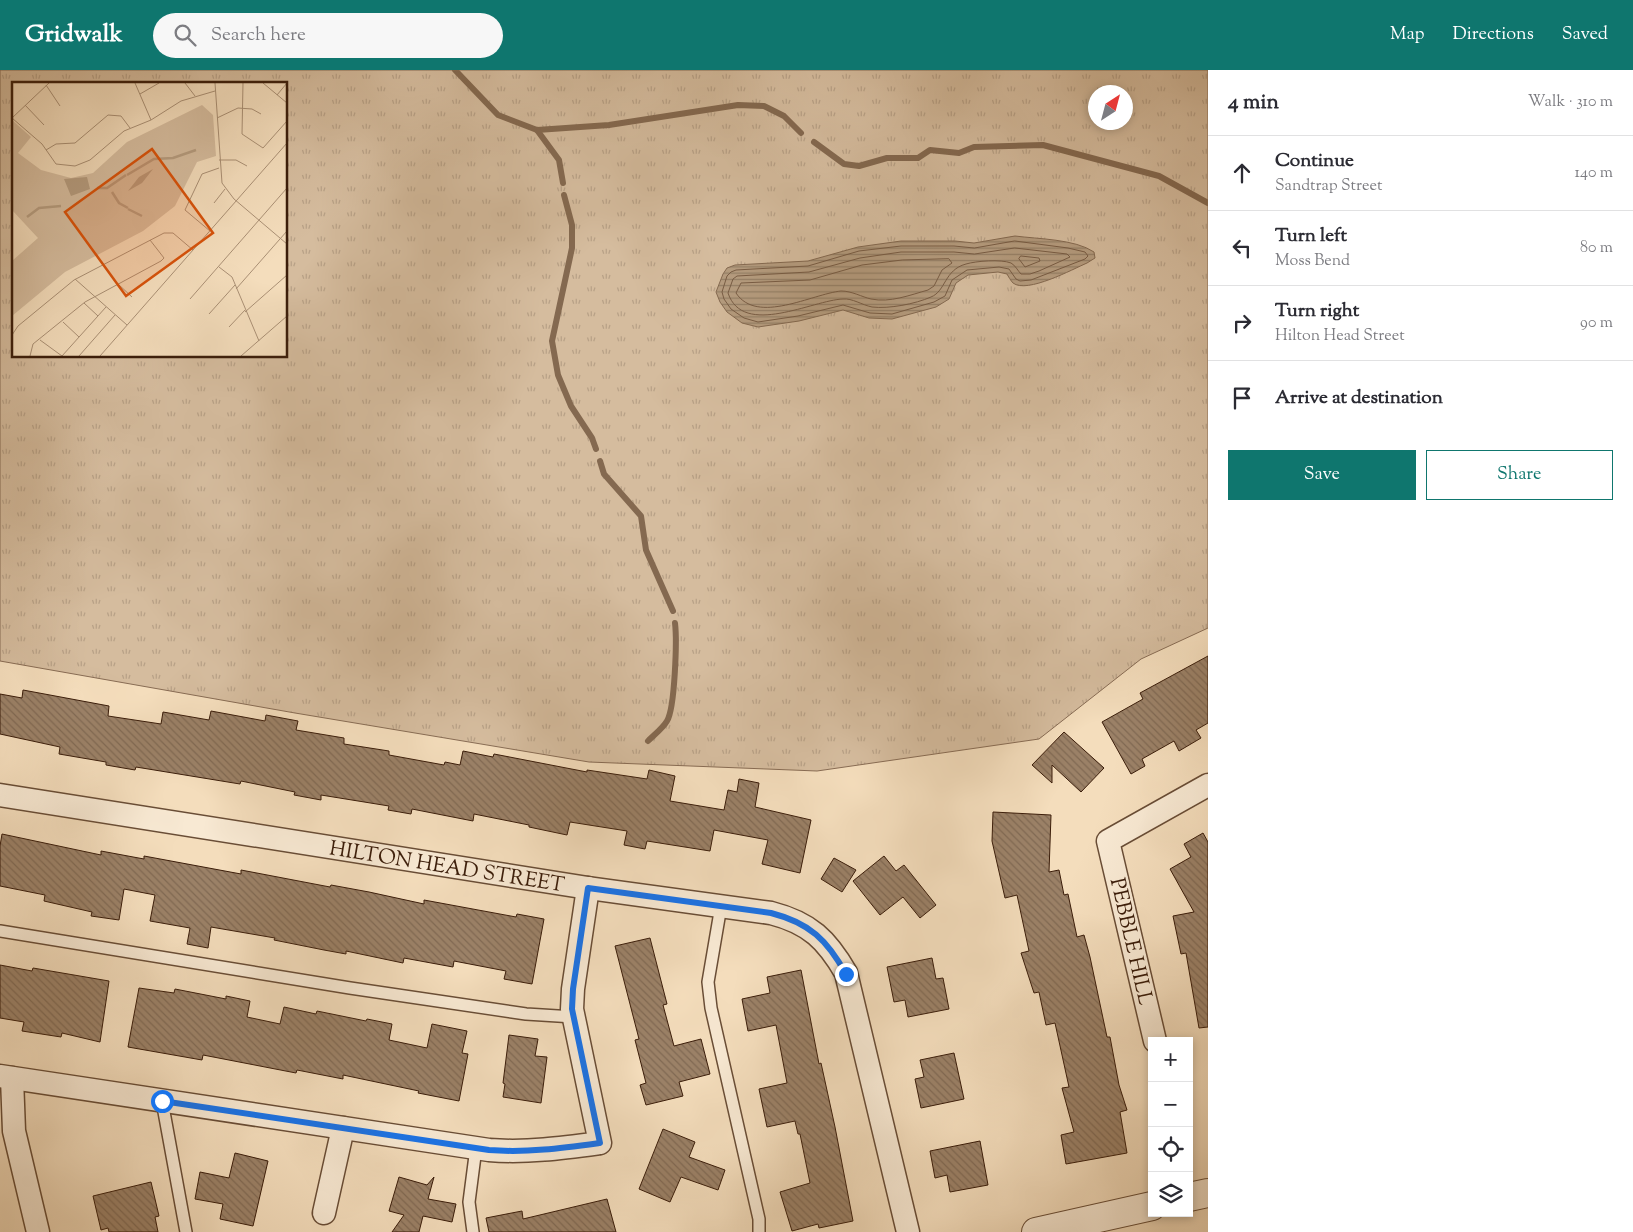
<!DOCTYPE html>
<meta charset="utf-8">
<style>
body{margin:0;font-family:"Sorts Mill Goudy",serif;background:#f7f7f7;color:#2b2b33}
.controls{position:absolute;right:15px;bottom:15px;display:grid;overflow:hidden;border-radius:0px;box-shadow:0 2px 8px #0003}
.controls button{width:45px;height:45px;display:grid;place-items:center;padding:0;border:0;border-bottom:1px solid #e1e1e2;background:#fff;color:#2b2b33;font:25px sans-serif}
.compass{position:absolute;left:1088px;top:15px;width:45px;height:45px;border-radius:50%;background:#fff;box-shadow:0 2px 8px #0003;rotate:36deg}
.stop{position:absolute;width:15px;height:15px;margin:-11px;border:4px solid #1a73e8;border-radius:50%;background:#fff}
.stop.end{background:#1a73e8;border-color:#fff;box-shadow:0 1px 5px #0008}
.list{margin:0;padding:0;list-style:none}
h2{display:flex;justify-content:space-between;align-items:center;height:65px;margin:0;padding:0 20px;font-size:21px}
h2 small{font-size:16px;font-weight:400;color:#7c7c81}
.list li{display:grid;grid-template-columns:32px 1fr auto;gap:15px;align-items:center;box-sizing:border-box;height:75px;padding:0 20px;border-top:1px solid #e1e1e2}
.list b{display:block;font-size:19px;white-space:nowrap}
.list p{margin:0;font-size:16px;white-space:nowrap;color:#7c7c81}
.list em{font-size:16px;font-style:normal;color:#7c7c81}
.actions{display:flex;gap:10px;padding:15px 20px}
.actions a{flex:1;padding:11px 0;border:1px solid #0f766e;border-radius:0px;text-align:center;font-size:18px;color:#0f766e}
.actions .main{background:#0f766e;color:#fff}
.icon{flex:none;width:28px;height:28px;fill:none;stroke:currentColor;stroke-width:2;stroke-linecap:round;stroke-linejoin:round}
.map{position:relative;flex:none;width:1208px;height:1162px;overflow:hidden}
header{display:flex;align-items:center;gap:30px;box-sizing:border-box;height:70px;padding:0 25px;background:#0f766e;color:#fff}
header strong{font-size:24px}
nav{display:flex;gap:28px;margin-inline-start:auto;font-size:18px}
.search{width:350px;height:45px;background:#f7f7f7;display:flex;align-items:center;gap:12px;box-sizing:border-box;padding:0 18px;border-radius:28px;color:#7c7c81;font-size:19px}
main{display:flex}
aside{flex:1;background:#fff}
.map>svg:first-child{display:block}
.grass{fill:url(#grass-tufts);stroke:#886c54;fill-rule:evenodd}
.water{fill:url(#water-rules);stroke:#846950}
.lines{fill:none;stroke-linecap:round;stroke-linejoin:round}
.shore{stroke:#785c44;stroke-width:1}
.stream{stroke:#846950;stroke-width:6}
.building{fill:url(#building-back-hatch);stroke:#3b1d0a}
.service-casing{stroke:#694d36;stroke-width:14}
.minor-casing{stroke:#694d36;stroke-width:25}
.tertiary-casing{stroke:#694d36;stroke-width:30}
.service{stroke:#f8e9d3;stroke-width:11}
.minor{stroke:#f8e9d3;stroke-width:22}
.tertiary{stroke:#f8e9d3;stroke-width:28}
.route{stroke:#1a73e8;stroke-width:6}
.labels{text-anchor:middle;stroke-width:4.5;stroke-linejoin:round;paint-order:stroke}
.street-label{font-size:21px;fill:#3b1d0a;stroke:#f8e9d3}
.inset-river{fill:none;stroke:#b59c7f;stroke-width:2.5}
.inset-road{fill:none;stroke:#aa9075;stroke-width:1}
.view{fill:#d7530c;fill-opacity:0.15;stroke:#d7530c;stroke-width:2.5}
.inset-edge{fill:none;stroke:#3b1d0a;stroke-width:2.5}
</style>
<header>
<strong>Gridwalk</strong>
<div class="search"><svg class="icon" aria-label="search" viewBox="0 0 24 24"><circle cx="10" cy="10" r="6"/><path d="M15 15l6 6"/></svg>Search here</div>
<nav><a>Map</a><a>Directions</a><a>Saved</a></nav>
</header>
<main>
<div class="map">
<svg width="1208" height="1162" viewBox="0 0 1208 1162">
<defs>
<pattern id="grass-tufts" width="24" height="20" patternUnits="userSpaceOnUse" patternTransform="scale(1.25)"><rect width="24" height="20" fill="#d5bc9e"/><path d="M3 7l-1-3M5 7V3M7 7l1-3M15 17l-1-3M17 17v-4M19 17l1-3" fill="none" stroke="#b8a187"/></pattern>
<pattern id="water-rules" width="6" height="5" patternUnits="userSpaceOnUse" patternTransform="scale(1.25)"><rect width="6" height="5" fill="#b59c7f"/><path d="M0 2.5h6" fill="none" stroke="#947f66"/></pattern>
<pattern id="building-back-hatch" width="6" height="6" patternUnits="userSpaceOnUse" patternTransform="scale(1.25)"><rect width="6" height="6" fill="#9b8167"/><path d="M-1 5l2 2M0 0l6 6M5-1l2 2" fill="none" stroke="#806953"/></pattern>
</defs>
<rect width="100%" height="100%" fill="#f4ddbc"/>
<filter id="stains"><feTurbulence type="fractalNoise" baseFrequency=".004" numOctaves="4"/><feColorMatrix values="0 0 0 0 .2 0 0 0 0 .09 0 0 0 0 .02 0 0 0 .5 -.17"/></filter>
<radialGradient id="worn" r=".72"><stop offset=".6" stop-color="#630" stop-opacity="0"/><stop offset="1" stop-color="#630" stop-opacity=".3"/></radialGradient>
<path class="grass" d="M 0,0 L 1208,0 L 1208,558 L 1141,589 L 1039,669 L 817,701 L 589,692 L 295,643 L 0,591 ZM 14,14 L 286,14 L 286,286 L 14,286 ZM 1096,22 L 1126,22 L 1126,52 L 1096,52 Z"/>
<path class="water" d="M 1015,166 C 1038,169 1075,169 1094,182 L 1095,188 L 1087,193 C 1073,199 1027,224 1013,213 C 1011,211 1008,206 1007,204 L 998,202 L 968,205 L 956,213 L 949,229 L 936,237 L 892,249 L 869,248 L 843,240 L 799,251 L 758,257 L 742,253 L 727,242 L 720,232 L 716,222 L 723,204 L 727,198 L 735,195 L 808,191 L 858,177 L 901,171 L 955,171 L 974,173 Z"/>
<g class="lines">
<g class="shore">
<polygon points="1015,171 1068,178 1085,182 1088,186 1085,189 1031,210 1020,211 1016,209 1009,199 999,197 967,200 952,210 945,226 934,232 892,244 870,243 843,235 798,246 758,252 744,248 731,239 724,229 722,222 727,206 731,202 736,200 808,196 859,181 901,176 954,176 974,178"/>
<path d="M 1015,178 L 1067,184 L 1070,187 L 1039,201 L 1030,204 L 1021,204 C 1018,201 1015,195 1011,193 C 1001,189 976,191 966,194 C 944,200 946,221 931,227 C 915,234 889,239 872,237 C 862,235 852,228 843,229 C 813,230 743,268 728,223 L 733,209 L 737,206 L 809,202 L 860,188 L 901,182 L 954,182 L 974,184 Z"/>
<polygon points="1021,186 1039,188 1040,191 1025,197 1019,189"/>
<path d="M 949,189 L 952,193 L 942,200 L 934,216 L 928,220 C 910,225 890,233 871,229 C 862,227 852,221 841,221 C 812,224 757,255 736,223 L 741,213 L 810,210 L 862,195 L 902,190 Z"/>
</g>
<g class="stream">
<polyline points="455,0 498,45 537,60 609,55 738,35 764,36 784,46 801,63"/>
<polyline points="537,60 559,90 563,113"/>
<polyline points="814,72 844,94 859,96 887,88 918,88 930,80 959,83 974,77 1043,75 1159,106 1208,133"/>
<polyline points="564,125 572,155 572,178 552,271 558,305 571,336 592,368 596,379"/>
<polyline points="600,391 604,404 641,446 646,480 673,541"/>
<path d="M 648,671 C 654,665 663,658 667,651 C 675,638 677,570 675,553"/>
</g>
</g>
<g class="building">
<polygon points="1208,586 1208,653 1196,660 1201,668 1179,681 1174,671 1142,689 1145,696 1131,704 1102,652 1143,629 1140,623"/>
<polygon points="23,620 109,636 108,646 161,654 163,642 209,650 211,641 265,651 266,645 298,651 296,660 344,668 344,674 389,681 389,685 444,695 445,692 460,695 463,681 493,687 494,684 587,702 587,700 647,709 649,700 675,706 670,731 724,740 728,720 737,722 739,709 759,713 755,737 811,750 800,803 762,794 768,770 714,760 710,781 647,771 645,779 624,775 627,761 570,752 567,765 529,757 529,755 474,744 473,751 412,739 411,744 388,740 389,736 321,725 321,730 294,725 295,722 241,711 240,714 136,697 135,700 106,695 106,692 59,684 60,677 0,664 0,624 22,628"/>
<polygon points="1064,662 1104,698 1081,722 1052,695 1052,713 1032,695"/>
<polygon points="993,742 1051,745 1049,802 1059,800 1064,825 1068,824 1077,867 1084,865 1090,887 1107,967 1110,967 1119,1015 1127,1040 1120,1042 1127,1083 1066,1094 1061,1065 1074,1062 1062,1018 1069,1017 1055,953 1046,955 1039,922 1034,923 1021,883 1029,881 1017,825 1005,828 992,771"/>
<polygon points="1203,763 1208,772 1208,957 1199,958 1186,883 1181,884 1173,846 1194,842 1170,799 1191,787 1184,774"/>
<polygon points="2,764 101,785 101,781 144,789 144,786 241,804 241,800 330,817 331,815 369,822 424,834 424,830 516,847 517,844 544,849 532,914 504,909 506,901 454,891 453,897 404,888 403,893 346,881 346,884 324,880 274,870 275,868 211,857 208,878 187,874 190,858 150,851 155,825 124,819 119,850 91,846 92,842 44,831 45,825 0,816 0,776"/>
<polygon points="884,786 896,801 904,795 936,835 920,848 903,827 880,845 853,811"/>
<polygon points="834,788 856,800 842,822 821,809"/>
<polygon points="650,868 667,934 663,935 674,976 701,969 710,1004 679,1012 683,1026 646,1035 640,1015 646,1013 635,970 639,969 615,876"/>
<polygon points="932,888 936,909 943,908 949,939 908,947 905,930 894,932 887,897"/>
<polygon points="0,895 32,901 33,898 109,911 100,972 62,963 61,967 22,961 24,952 0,948"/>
<polygon points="801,900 819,994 821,993 835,1057 853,1151 819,1158 818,1154 792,1161 780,1122 810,1113 800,1064 798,1064 795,1051 767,1057 759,1019 787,1013 776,955 748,961 742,929 770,923 767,907"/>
<polygon points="139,918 174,923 175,919 226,929 226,926 250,931 247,947 280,954 284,937 316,944 317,941 366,951 367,949 392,954 389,970 427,978 432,954 467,961 462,983 468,984 459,1031 418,1023 419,1021 343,1005 343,1009 297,1000 296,1003 203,985 202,990 128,977"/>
<polygon points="509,965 538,969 535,986 547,987 541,1033 503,1027 505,1014 503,1013"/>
<polygon points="954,983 964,1029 921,1038 915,1009 924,1007 920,990"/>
<polygon points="663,1059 695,1072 689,1087 725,1100 718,1120 681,1107 670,1132 639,1119"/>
<polygon points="980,1071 988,1115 950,1122 947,1105 935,1108 930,1081"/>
<polygon points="235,1083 268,1091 253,1156 220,1149 223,1134 195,1129 200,1102 229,1108"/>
<polygon points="399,1107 427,1115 434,1107 428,1129 456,1134 452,1152 423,1146 419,1162 392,1162 404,1145 389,1141"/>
<polygon points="151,1112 159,1146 155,1147 158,1162 109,1162 108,1158 101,1160 93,1126"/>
<polygon points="607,1129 616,1162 489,1162 486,1148 522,1141 523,1149"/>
</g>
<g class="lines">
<defs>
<g id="service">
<polyline points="721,836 708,912 711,938 759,1149 759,1162"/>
<polyline points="0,861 350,918 526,944 574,947"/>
<polyline points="162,1031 186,1162"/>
<polyline points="473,1162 469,1132 476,1078"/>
</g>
<g id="minor">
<path d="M 0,725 L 588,818 L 771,843 C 810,853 827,870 846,903 L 908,1162"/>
<polyline points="1155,971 1108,771 1208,715"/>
<path d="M 0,1006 L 489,1080 C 527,1083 563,1078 600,1073 L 572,939 L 573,919 L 588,818"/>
<polyline points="12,1008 14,1061 38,1162"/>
<polyline points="324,1143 343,1058"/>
</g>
<g id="tertiary">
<polyline points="1189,1127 1208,1123"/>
<polyline points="1036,1162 1152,1136"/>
</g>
</defs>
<use href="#service" class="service-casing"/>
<use href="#minor" class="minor-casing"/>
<use href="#tertiary" class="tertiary-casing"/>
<use href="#service" class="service"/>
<use href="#minor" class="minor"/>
<use href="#tertiary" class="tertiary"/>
</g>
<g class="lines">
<path class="route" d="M 162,1031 L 489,1080 C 527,1083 563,1078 600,1073 L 572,939 L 573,919 L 588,818 L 771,843 C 810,853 827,870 846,904"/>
</g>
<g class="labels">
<g class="street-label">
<text transform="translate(447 796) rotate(9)" y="7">HILTON HEAD STREET</text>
<text transform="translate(1132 871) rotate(77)" y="7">PEBBLE HILL</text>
</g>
</g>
<g transform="translate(12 12)">
<rect width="275" height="275" fill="#f4ddbc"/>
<path d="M 190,23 L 201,33 L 204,74 L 185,80 L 163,124 L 131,149 L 53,190 L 0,234 L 0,179 L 26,156 L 0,128 L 0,38 L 19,55 L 6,71 L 29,88 L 59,96 L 81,91 L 115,60 Z" fill="#d5bc9e"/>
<path d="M 141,87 L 130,101 L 116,109 L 127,95 ZM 75,95 L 78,107 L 59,114 L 52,97 Z" fill="#b59c7f"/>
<path class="inset-river" d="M 115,93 L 142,77 L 161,76 L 184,68M 85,106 L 95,106 L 114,93M 100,110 L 107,121 L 116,126M 116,127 L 130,134M 15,135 L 27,126 L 49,124"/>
<path class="inset-road" d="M 123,1 L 139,38M 173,1 L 183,14M 203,1 L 210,101 L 222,117 L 275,162M 231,1 L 230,52 L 251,66 L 275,39M 251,1 L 275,21M 34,3 L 48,24M 128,12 L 147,1M 265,13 L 275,1M 13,23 L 32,43M 0,36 L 30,62 L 44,82 L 63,84 L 78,78 L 112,49 L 139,38 L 169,19 L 203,9M 0,36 L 37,1M 205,36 L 226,26 L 240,27 L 249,32M 34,68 L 44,62 L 63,61 L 96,33 L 109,34 L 118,46M 207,78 L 224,78 L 235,84M 202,121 L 213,107M 198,149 L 173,128 L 190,92 L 207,86M 207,185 L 220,195 L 247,259M 63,197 L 115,243M 106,202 L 120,215M 224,207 L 275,149M 178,217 L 275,106M 72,221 L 86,234M 233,230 L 275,193M 197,232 L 223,203M 51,240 L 67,255M 217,245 L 233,228M 0,253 L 6,244 L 62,198 L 152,151 L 161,151 L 181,168M 28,258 L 50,274 L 94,225M 18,274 L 21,262 L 73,220 L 149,179 L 152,176 L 138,158M 67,274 L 103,233M 88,274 L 275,61M 229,274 L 275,234"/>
<path class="view" d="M 140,67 L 201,151 L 114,214 L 53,130 Z"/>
<rect width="275" height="275" class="inset-edge"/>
</g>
<rect width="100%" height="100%" filter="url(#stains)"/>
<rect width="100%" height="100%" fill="url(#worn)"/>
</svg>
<div class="controls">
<button>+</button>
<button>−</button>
<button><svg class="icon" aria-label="locate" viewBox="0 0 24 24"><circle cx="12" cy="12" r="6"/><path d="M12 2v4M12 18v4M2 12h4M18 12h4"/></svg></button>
<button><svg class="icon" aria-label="layers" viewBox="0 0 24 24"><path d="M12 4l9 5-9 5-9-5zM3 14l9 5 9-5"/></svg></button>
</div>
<svg class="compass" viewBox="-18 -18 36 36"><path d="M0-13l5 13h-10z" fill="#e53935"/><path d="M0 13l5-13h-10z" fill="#7c7c81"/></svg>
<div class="stop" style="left:162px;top:1031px"></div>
<div class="stop end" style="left:846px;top:904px"></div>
</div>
<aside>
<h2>4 min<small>Walk · 310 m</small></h2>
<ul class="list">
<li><svg class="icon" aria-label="ahead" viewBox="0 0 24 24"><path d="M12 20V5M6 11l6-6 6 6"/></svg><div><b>Continue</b><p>Sandtrap Street</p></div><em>140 m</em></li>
<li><svg class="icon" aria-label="left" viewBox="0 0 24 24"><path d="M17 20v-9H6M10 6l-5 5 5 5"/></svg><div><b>Turn left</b><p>Moss Bend</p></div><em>80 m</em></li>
<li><svg class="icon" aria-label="right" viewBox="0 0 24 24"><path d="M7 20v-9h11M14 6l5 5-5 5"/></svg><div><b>Turn right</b><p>Hilton Head Street</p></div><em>90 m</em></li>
<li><svg class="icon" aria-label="arrive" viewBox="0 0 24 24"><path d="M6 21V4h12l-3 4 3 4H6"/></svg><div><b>Arrive at destination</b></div></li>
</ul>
<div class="actions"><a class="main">Save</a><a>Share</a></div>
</aside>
</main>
